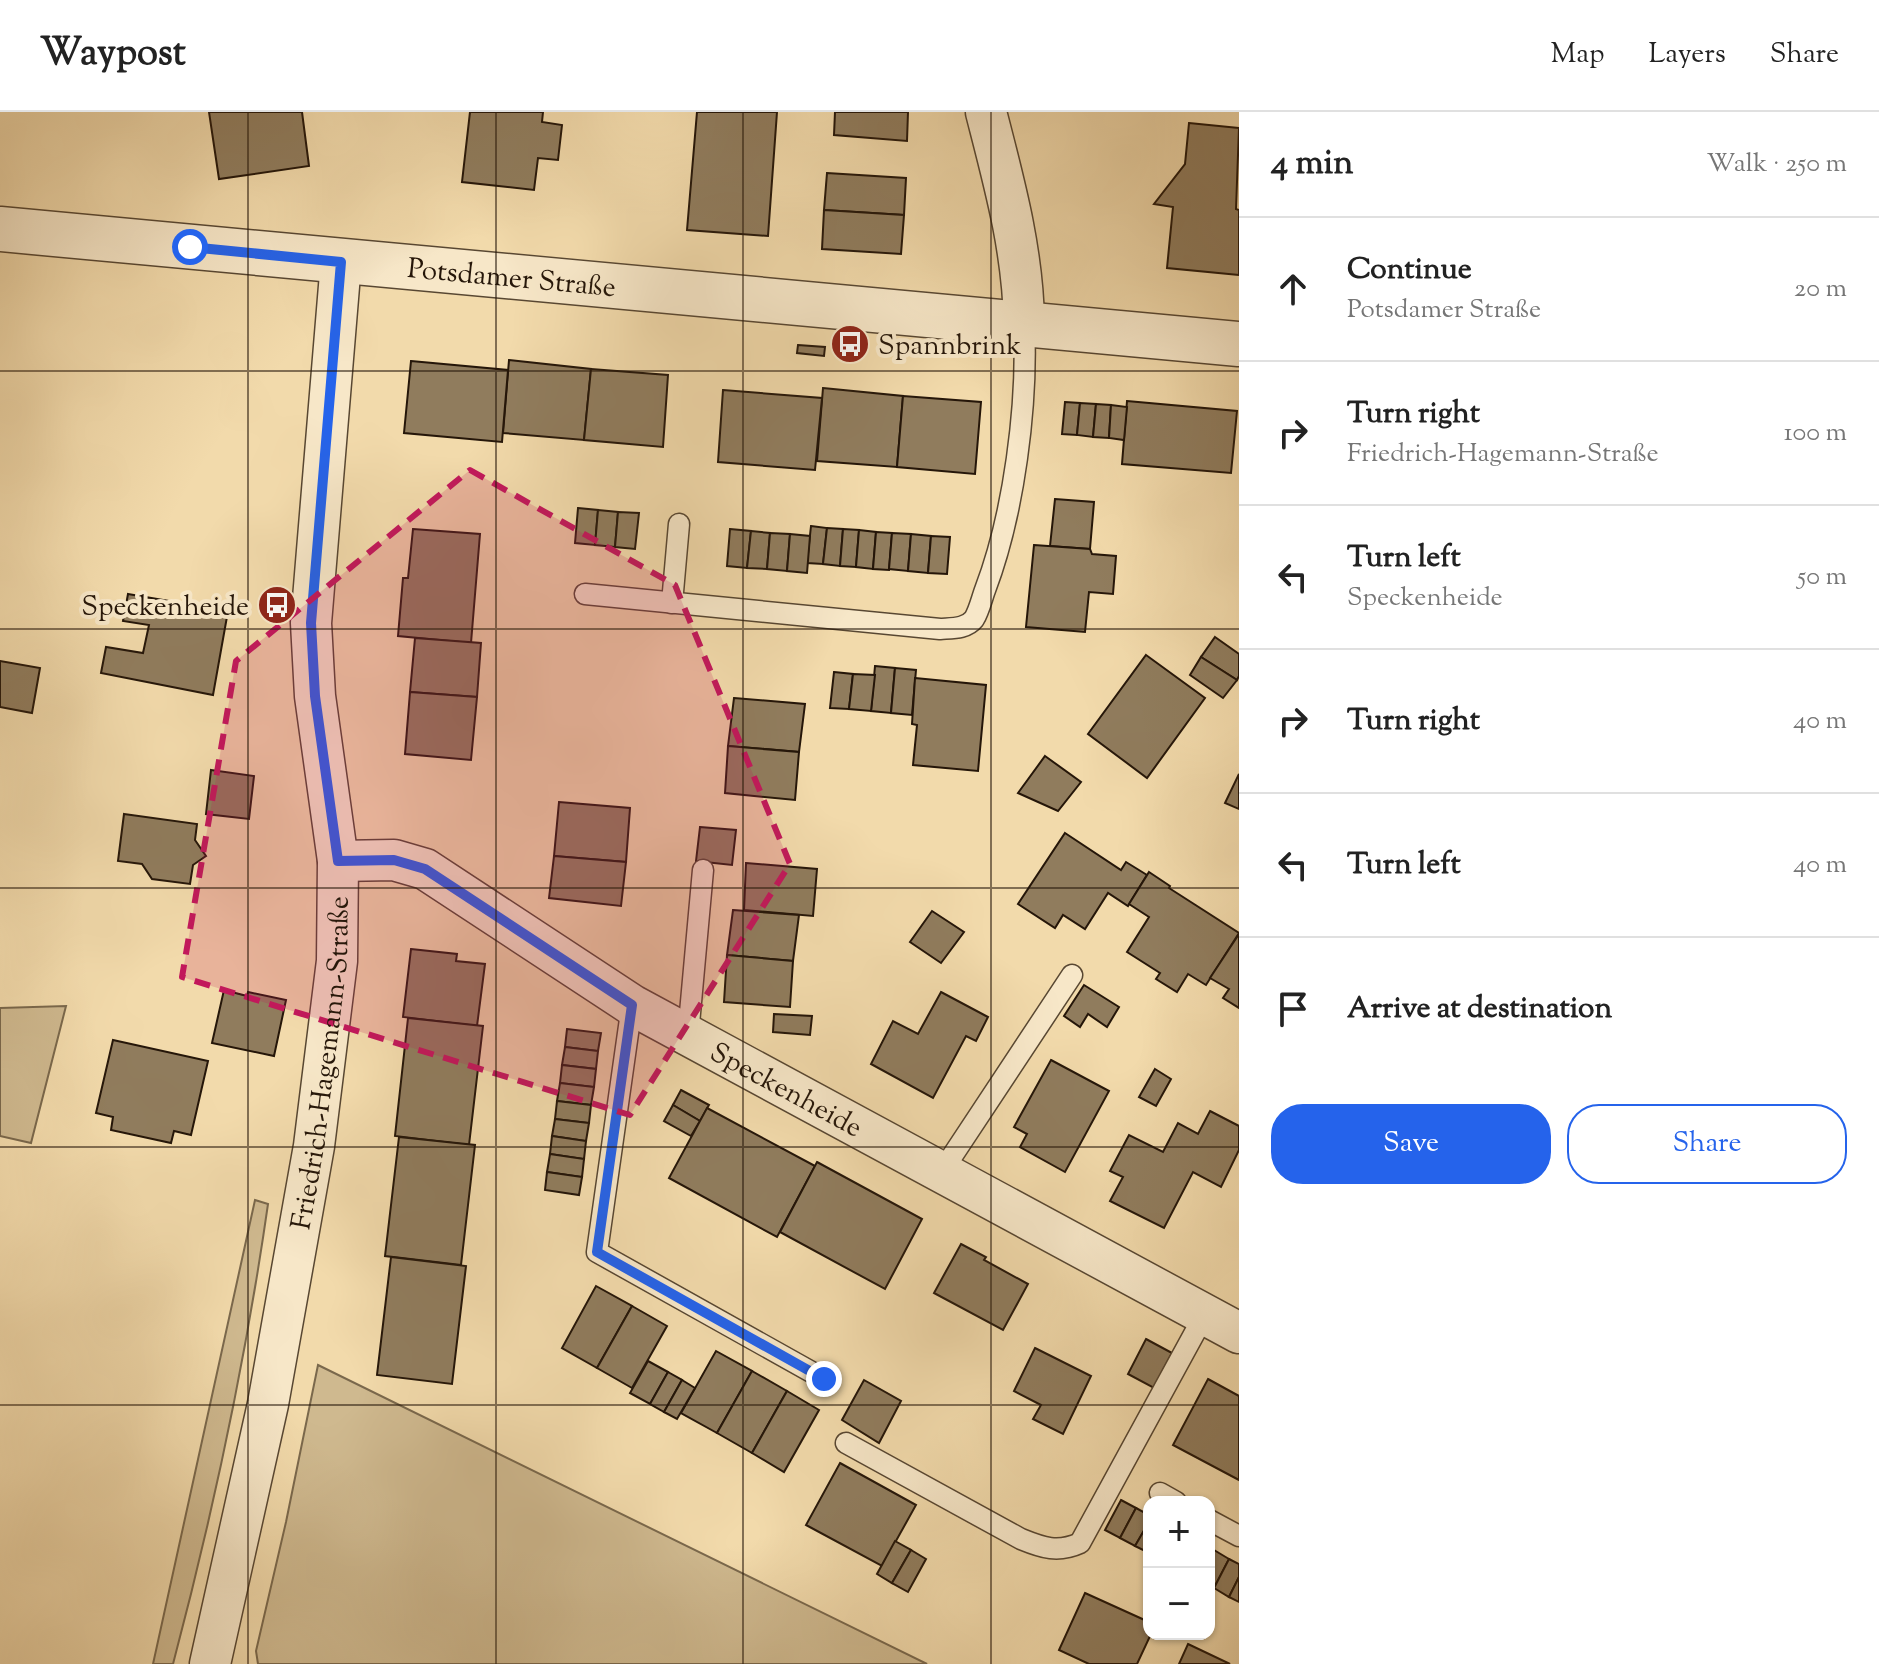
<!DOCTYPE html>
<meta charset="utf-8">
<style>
body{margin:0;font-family:"Sorts Mill Goudy",serif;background:#f6f6f6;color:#222}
.controls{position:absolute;right:24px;bottom:24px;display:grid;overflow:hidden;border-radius:16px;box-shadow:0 2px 6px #0004}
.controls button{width:72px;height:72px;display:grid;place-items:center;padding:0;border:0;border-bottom:2px solid #e0e0e0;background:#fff;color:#222;font:40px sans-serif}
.stop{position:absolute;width:24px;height:24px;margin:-18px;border:6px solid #2563eb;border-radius:50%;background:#fff}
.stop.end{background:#2563eb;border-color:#fff;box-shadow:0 2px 8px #0008}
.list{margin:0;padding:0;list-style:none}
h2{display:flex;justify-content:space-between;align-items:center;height:104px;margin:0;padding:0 32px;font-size:34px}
h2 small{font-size:26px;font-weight:400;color:#767676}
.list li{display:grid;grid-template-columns:52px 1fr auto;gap:24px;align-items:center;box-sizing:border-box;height:144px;padding:0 32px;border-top:2px solid #e0e0e0}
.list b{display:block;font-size:30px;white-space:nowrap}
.list p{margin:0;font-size:26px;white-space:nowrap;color:#767676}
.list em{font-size:26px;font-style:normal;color:#767676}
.actions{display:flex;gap:16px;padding:24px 32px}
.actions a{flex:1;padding:18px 0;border:2px solid #2563eb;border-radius:32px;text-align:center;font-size:28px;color:#2563eb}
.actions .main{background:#2563eb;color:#fff}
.icon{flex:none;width:44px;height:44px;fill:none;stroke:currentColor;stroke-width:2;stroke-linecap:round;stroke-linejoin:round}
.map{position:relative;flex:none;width:1239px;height:1552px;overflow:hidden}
header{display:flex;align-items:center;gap:48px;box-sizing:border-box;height:112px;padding:0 40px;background:#fff;border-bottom:2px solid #e0e0e0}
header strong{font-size:38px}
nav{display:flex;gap:44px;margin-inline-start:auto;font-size:28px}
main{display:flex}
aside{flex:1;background:#fff}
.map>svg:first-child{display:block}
.green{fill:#cfb98f;stroke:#7a684c;stroke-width:2}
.building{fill:#907c5d;stroke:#251609;stroke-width:2}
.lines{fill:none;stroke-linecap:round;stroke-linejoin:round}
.service-casing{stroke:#584732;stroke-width:23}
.minor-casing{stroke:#584732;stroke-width:43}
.tertiary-casing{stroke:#584732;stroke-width:47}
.service{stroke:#f7e7c8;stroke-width:20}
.minor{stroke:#f7e7c8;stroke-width:40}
.tertiary{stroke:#f7e7c8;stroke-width:44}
.route{stroke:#2563eb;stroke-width:10}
.marked{fill:#c2185b;fill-opacity:0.2;stroke:#c2185b;stroke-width:6;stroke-dasharray:16 10;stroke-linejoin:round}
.grid{fill:none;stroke:#251609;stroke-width:2;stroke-opacity:0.55}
.labels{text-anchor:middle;stroke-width:8;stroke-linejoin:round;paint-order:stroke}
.street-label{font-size:28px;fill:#251609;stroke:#f7e7c8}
.poi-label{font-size:28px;fill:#251609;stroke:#f7e7c8;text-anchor:start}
</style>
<header>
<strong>Waypost</strong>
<nav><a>Map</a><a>Layers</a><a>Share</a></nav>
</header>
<main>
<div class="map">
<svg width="1239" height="1552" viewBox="0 0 1239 1552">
<rect width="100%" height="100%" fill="#f2daab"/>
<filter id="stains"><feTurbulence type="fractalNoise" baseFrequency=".0025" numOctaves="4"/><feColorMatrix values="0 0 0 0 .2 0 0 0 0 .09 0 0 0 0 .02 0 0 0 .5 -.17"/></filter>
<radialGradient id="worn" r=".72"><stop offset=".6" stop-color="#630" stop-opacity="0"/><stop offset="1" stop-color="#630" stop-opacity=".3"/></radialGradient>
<g class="green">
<polygon points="66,894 31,1031 0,1024 0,896"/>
<path d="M 255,1088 L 268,1092 C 246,1246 213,1401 173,1552 L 153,1552 Z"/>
<polygon points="318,1253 927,1552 258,1552 256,1539 286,1410"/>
</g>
<g class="building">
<polygon points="209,0 302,0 309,54 219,67"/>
<polygon points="470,0 543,0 542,10 562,13 558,48 538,46 534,78 462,70"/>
<polygon points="697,0 777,0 768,124 687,118"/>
<polygon points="835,0 908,0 907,29 834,23"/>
<polygon points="1189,11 1239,16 1236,97 1239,98 1239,163 1167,156 1173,95 1154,92 1185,52"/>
<polygon points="827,61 906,66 904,103 824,98"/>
<polygon points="824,98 904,103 901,142 822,137"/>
<polygon points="798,233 825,235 824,244 797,241"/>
<polygon points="509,248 591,257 584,328 503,321"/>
<polygon points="411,249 508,258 502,330 404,321"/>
<polygon points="591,257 668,263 663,335 584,328"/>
<polygon points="823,276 903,284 897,355 817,349"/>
<polygon points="723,278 822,286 815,358 718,350"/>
<polygon points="903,284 981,290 975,362 897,355"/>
<polygon points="1127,289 1237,299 1231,361 1122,352"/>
<polygon points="1065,290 1080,291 1077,323 1062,322"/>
<polygon points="1080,291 1096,292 1093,325 1077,323"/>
<polygon points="1096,292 1111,293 1109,326 1093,325"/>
<polygon points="1111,293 1127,295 1124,328 1109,326"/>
<polygon points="1055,387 1094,390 1090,437 1050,434"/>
<polygon points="578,396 598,398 595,433 575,431"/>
<polygon points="598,398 618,400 615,435 595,433"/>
<polygon points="618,400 639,401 635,437 615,435"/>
<polygon points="811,414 827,416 823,452 807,451"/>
<polygon points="827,416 843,417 840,454 823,452"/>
<polygon points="413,417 480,422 471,531 398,524 403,466 408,466"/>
<polygon points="730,417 751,419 747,456 727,454"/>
<polygon points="843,417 859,418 856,455 840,454"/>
<polygon points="859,418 876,420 873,457 856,455"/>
<polygon points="751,419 770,421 767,457 747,456"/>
<polygon points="876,420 892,421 889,458 873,457"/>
<polygon points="770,421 790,422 787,459 767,457"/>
<polygon points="892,421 911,422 908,459 889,457"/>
<polygon points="790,422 810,424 807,461 787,459"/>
<polygon points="911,422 931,424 928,461 908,459"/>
<polygon points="931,424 950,425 947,462 928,461"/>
<polygon points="1034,433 1090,437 1092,442 1116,444 1113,482 1089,480 1085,520 1026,515"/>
<polygon points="128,482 228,499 213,583 101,561 106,535 143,541 149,513 123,509"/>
<polygon points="1215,525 1239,542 1239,564 1237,568 1201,545"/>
<polygon points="415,526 481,531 477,585 410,580"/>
<polygon points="1146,543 1205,586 1147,666 1088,622"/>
<polygon points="1201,545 1237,568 1223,586 1190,563"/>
<polygon points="0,549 40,556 32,601 0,595"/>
<polygon points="875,554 895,556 891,601 871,599"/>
<polygon points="895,556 916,558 912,603 891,601"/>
<polygon points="834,560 853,562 849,597 830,596"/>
<polygon points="853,562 875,563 871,599 849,597"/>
<polygon points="915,566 986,573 978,659 913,653 917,613 912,612"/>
<polygon points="410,580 477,585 471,648 405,642"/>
<polygon points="734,586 805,592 799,640 728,634"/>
<polygon points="728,634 799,640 795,688 725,681"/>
<polygon points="1045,644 1081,670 1058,699 1018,681"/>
<polygon points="211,658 254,664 249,707 206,702"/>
<polygon points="1239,662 1239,697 1225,691"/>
<polygon points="559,690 630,696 626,750 554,744"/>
<polygon points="124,702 197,712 195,728 206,744 193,753 190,772 152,767 142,752 118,749"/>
<polygon points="700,715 736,718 732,753 696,749"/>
<polygon points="1065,721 1121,758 1126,750 1147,763 1128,794 1108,781 1085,817 1063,803 1055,816 1018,792"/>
<polygon points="554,744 626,750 621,794 549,786"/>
<polygon points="746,751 817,757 813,804 744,798"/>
<polygon points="1149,760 1170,774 1169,776 1239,821 1206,873 1188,862 1177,880 1156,867 1160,861 1127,840 1149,805 1129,792"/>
<polygon points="733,798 799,803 793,849 727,843"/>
<polygon points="932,799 964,820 941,851 910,830"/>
<polygon points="1239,822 1239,896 1223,886 1229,877 1210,866"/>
<polygon points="411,837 457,842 456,849 485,852 477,914 403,905"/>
<polygon points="727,843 793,849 790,895 724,890"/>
<polygon points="1084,873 1119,895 1107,915 1088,902 1080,915 1064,904"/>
<polygon points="224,878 247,884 248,880 286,888 274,944 212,931"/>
<polygon points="941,880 988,905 976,929 966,924 933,986 871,952 893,909 918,922"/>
<polygon points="774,902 812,904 810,923 773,920"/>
<polygon points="408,906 483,914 469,1033 395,1024"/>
<polygon points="567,917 601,921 598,939 565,935"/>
<polygon points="113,928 208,949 191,1023 174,1019 171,1031 111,1018 113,1005 96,1001"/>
<polygon points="565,935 598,939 596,957 562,953"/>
<polygon points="1051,948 1109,979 1065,1060 1020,1035 1027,1022 1014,1015"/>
<polygon points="562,953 596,957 594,975 560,971"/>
<polygon points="1155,957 1171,967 1156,994 1139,985"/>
<polygon points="560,971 594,975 591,993 557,989"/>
<polygon points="681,978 709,993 700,1009 673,993"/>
<polygon points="557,989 591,993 589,1011 555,1007"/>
<polygon points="673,993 700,1009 691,1024 664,1009"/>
<polygon points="707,996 815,1054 777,1125 669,1066"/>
<polygon points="1210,999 1239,1014 1239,1038 1221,1075 1193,1060 1164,1116 1110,1089 1123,1065 1110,1059 1129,1023 1163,1040 1178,1011 1198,1022"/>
<polygon points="555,1007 589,1011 586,1029 552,1024"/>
<polygon points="552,1024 586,1029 584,1047 550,1042"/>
<polygon points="399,1025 475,1033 461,1153 385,1144"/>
<polygon points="550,1042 584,1047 582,1065 547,1060"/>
<polygon points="817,1050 922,1107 885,1177 780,1120"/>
<polygon points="547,1060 582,1065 579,1083 545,1078"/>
<polygon points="961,1132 986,1145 984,1148 1028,1172 1003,1218 934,1181"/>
<polygon points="391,1145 466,1154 452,1272 377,1263"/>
<polygon points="596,1174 632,1194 597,1256 562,1236"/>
<polygon points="632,1194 667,1214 632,1276 597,1256"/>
<polygon points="1146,1227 1172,1241 1154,1276 1128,1262"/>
<polygon points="1035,1236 1091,1264 1063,1322 1033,1307 1041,1293 1014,1279"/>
<polygon points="716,1239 752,1259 717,1321 681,1301"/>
<polygon points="648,1249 668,1260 650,1292 630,1281"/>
<polygon points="752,1259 787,1279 752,1341 717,1321"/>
<polygon points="668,1260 682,1268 664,1300 650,1292"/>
<polygon points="1208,1267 1239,1284 1239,1368 1173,1333"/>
<polygon points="682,1268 695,1276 677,1307 664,1300"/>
<polygon points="864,1268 901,1289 879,1331 842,1308"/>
<polygon points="787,1279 819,1298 784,1360 752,1341"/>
<polygon points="840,1351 916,1393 882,1454 806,1413"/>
<polygon points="1121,1388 1136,1396 1120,1426 1105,1418"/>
<polygon points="1136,1396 1149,1403 1149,1410 1135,1434 1120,1426"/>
<polygon points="1149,1410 1149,1441 1135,1434"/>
<polygon points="895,1429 911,1438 892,1471 877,1462"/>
<polygon points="911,1438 926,1447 908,1480 892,1471"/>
<polygon points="1214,1438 1229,1447 1214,1476 1209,1474 1209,1447"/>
<polygon points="1229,1447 1239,1452 1239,1465 1229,1485 1214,1476"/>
<polygon points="1239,1465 1239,1490 1229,1485"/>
<polygon points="1085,1481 1149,1510 1149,1522 1151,1522 1137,1552 1089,1552 1059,1538"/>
<polygon points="1188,1532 1230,1552 1179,1552"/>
</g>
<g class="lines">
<defs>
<g id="service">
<path d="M 585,482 L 940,517 C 952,516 966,517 974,507 C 979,499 982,486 985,478 C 1014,402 1028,293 1024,211"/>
<polyline points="672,491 679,412"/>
<polyline points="632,893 597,1140 824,1267"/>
<polyline points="688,923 703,758"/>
<polyline points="941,1061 1072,863"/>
<path d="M 846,1331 L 1021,1427 C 1043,1436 1058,1441 1080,1431 L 1205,1202"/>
<polyline points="1160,1381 1176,1390"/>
<polyline points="1209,1408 1239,1424"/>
</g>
<g id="minor">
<path d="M 986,0 C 1004,70 1023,138 1024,211"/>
<path id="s1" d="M 338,749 L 394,748 L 425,757 L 632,893 L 1239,1221"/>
<path id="s2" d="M 210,1552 L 268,1292 L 314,1034 L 337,849 L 338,749 L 315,584 L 311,511 L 341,150"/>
</g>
<g id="tertiary">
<path id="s3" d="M 0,117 L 1239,232"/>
</g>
</defs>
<use href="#service" class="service-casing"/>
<use href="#minor" class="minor-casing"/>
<use href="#tertiary" class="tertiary-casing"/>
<use href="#service" class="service"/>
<use href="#minor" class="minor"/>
<use href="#tertiary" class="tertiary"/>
</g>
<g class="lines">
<polyline class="route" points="190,135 341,150 311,511 315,584 338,749 394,748 425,757 632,893 597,1140 824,1267"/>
</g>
<path class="marked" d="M 470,358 L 675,473 L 790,752 L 630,1003 L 182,865 L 236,549 Z"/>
<path class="grid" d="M 248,0 L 248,1552M 496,0 L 496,1552M 743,0 L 743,1552M 991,0 L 991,1552M 0,259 L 1239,259M 0,517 L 1239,517M 0,776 L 1239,776M 0,1035 L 1239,1035M 0,1293 L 1239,1293"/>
<defs>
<symbol id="bus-disc" viewBox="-11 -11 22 22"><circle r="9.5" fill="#8f2418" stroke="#f7e7c8"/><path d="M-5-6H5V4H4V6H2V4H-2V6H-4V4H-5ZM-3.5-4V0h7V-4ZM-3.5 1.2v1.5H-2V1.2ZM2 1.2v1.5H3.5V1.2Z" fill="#fff"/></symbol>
</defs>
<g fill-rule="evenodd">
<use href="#bus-disc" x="828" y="210" width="44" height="44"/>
<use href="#bus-disc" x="255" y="471" width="44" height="44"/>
</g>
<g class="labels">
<g class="street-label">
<text dy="10" stroke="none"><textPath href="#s3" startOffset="514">Potsdamer Straße</textPath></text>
<text dy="10" stroke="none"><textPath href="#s2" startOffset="612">Friedrich-Hagemann-Straße</textPath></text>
<text dy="10" stroke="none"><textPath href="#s1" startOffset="512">Speckenheide</textPath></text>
</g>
<g class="poi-label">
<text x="878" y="242">Spannbrink</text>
<text x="249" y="503" text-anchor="end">Speckenheide</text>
</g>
</g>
<rect width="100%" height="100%" filter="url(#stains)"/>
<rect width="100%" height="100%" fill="url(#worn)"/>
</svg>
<div class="controls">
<button>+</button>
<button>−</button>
</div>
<div class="stop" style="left:190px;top:135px"></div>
<div class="stop end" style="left:824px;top:1267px"></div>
</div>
<aside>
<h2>4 min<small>Walk · 250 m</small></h2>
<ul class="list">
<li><svg class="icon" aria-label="ahead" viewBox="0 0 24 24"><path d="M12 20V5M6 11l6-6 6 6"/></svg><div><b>Continue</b><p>Potsdamer Straße</p></div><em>20 m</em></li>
<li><svg class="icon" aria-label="right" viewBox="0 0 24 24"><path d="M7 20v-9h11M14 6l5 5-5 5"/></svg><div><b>Turn right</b><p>Friedrich-Hagemann-Straße</p></div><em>100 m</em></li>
<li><svg class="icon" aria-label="left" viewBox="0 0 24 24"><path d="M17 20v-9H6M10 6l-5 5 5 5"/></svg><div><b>Turn left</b><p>Speckenheide</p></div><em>50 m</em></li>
<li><svg class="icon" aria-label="right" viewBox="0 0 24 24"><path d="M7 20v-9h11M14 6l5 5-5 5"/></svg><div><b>Turn right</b></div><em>40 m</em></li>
<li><svg class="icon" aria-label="left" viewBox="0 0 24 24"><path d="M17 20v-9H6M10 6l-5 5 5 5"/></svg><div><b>Turn left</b></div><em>40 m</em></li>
<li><svg class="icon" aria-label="arrive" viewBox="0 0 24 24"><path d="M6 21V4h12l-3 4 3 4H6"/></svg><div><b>Arrive at destination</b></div></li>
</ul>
<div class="actions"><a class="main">Save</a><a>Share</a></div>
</aside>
</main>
